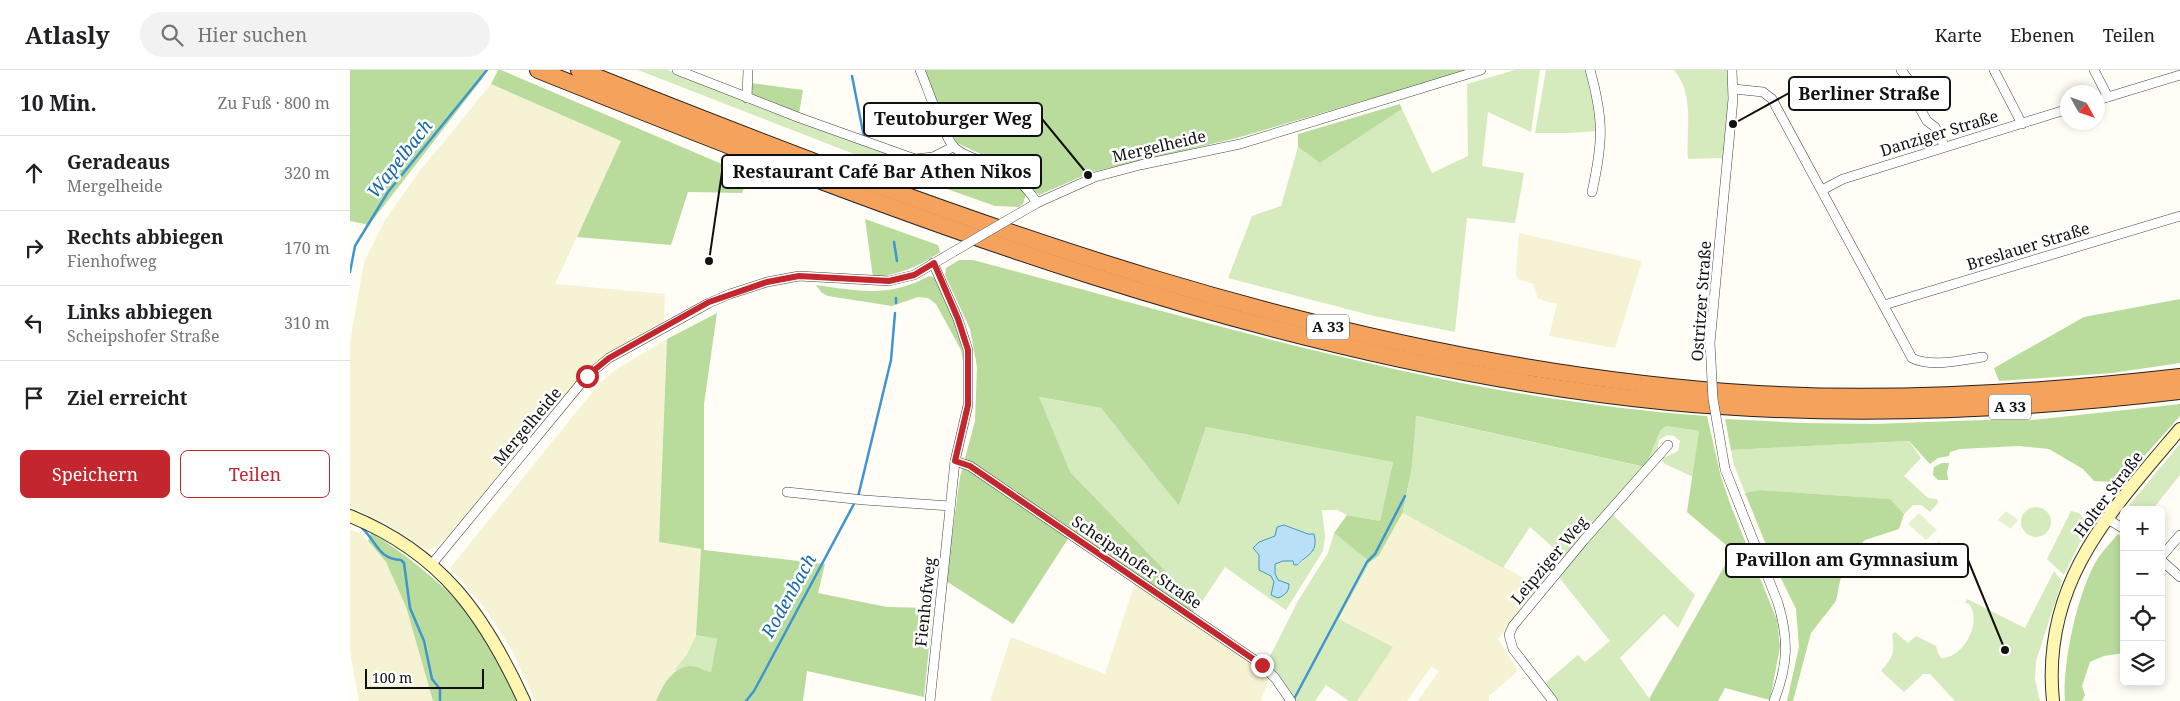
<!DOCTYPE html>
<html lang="de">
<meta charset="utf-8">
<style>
body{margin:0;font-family:"Noto Serif",serif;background:#f2f2f2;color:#202124}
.controls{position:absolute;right:15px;bottom:15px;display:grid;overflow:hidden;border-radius:8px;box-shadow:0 2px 8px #0003}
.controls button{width:45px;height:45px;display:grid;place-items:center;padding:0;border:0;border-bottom:1px solid #e0e0e0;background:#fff;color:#202124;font:25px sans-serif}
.compass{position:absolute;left:1710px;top:15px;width:45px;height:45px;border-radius:50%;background:#fff;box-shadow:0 2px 8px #0003;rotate:130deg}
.scale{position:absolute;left:15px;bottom:12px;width:119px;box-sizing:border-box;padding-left:5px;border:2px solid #111;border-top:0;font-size:14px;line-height:18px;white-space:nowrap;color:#111;-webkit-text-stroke:4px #fff;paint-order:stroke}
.stop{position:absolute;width:15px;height:15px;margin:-11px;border:4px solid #c4262e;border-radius:50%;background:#fff}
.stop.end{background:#c4262e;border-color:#fff;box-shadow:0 1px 5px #0008}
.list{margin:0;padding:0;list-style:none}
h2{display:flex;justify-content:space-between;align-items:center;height:65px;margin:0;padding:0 20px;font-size:21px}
h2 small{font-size:16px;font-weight:400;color:#757577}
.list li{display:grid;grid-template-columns:32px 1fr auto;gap:15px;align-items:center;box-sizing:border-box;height:75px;padding:0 20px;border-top:1px solid #e0e0e0}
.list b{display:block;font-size:19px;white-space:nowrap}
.list p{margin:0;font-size:16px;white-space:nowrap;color:#757577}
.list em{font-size:16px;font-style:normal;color:#757577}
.actions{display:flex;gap:10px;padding:15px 20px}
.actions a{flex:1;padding:11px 0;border:1px solid #c4262e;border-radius:8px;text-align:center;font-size:18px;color:#c4262e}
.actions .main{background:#c4262e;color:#fff}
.icon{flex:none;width:28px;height:28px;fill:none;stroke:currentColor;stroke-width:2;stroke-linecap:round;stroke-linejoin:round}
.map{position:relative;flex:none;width:1830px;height:631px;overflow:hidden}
header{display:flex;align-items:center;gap:30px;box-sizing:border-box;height:70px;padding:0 25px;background:#fff;border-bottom:1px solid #e0e0e0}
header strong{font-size:24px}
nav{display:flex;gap:28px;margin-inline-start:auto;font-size:18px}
.search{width:350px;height:45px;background:#f2f2f2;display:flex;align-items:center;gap:12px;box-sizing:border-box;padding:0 18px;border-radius:28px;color:#757577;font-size:19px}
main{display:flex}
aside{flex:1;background:#fff}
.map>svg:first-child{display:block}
.farmland{fill:#f6f3d4}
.green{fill:#d5ebbd;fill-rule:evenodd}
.forest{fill:#b9dc9c}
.pitch{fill:#e6f2cf}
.water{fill:#b9e0f7;stroke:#3f96cf}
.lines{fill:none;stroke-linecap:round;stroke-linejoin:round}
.stream{stroke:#3f96cf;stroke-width:2.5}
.street-casing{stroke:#444;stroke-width:10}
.secondary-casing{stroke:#333;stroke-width:14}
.highway-casing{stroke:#222;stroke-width:18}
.street{stroke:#fff;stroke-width:9}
.secondary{stroke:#fff6b0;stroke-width:12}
.highway{stroke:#f5a25d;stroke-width:16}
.street-bridge-casing{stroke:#444;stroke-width:10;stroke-linecap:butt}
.street-bridge{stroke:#fff;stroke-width:9}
.route{stroke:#c4262e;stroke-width:6}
.labels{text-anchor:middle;stroke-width:5;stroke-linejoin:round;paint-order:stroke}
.shield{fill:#fff;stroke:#585858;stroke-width:1}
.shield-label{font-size:15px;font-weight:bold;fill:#111}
.street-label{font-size:16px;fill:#111;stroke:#fff}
.water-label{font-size:18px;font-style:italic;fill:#1768a6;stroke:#fff}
.leader{fill:none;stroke:#111;stroke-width:2}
.callout-dot{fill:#111;stroke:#fff;stroke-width:2}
.callout{fill:#fff;stroke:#111;stroke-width:2}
.callout-label{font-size:18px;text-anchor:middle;font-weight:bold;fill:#111}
</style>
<header>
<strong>Atlasly</strong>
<div class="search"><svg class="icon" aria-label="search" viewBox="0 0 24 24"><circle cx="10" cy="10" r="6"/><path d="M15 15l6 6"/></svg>Hier suchen</div>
<nav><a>Karte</a><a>Ebenen</a><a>Teilen</a></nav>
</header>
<main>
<aside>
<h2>10 Min.<small>Zu Fuß · 800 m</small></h2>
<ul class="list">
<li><svg class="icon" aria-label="ahead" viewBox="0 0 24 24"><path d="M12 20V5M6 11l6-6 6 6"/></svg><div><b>Geradeaus</b><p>Mergelheide</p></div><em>320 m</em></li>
<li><svg class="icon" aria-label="right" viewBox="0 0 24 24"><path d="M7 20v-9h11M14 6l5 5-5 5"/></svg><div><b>Rechts abbiegen</b><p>Fienhofweg</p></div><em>170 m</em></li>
<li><svg class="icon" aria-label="left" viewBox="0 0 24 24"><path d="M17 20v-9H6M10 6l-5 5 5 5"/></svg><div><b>Links abbiegen</b><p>Scheipshofer Straße</p></div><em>310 m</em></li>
<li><svg class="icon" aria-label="arrive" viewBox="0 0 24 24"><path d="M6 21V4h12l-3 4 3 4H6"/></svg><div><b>Ziel erreicht</b></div></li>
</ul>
<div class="actions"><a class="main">Speichern</a><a>Teilen</a></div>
</aside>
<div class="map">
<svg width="1830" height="631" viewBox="0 0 1830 631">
<rect width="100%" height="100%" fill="#fffdf5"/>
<g class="farmland">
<polygon points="141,14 271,71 205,214 315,224 314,251 270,276 232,302 228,312 109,455 93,471 78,481 37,454 0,437 0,272 14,192 35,150 69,102"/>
<polygon points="1169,163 1292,191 1265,278 1199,266 1207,234 1188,229 1183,214 1168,209 1166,203"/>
<polygon points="317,269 309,472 351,479 346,565 337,584 310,620 306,631 185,631 163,582 135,538 100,498 249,314 265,300"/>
<polygon points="1053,442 1190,517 1148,569 1168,601 1139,626 1139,631 1068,631 1089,601 1081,597 1057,631 1007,631 1042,577 989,549 1020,492 1029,485"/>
<polygon points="0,459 12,465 36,492 56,537 83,631 9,631 0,582"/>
<polygon points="785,513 914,602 919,607 911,631 640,631 661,567 755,604"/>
</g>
<g class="green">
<polygon points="288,0 317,0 558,92 567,93 563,107"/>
<polygon points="1165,0 1190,0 1181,62 1138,42 1132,96 1174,103 1165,153 1117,148 1105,262 1024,246 878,208 902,146 931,136 948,77 970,93 1052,39 1082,103 1118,86 1117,14"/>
<polygon points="1196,0 1235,0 1244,26 1246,61 1219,63 1185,63"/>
<path d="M 1324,0 L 1377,0 L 1379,28 L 1373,88 L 1338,89 C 1336,58 1345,25 1324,0 Z"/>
<path d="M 688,327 L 751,338 L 829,436 L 856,357 L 1043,392 L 1030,451 L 997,445 L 987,440 L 972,440 L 975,466 L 973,481 L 936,540 L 875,497 L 849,536 L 719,402 ZM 935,455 L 958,464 L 957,487 L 949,495 C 940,489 934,490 925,494 L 925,503 L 928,510 L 938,514 L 921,525 L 924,512 L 921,506 L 909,500 L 909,485 L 904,478 L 909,472 L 925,466 Z"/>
<polygon points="1065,346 1294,397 1310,361 1316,356 1349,361 1343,407 1315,394 1311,389 1328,381 1330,371 1324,366 1317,365 1309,370 1307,384 1215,488 1180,457 1153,498 1053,443 1062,396"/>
<polygon points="1559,371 1571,388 1554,406 1578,428 1587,429 1588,433 1580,442 1571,435 1563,435 1554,444 1539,429 1409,420 1395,423 1384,395 1381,380"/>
<polygon points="1830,374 1830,405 1802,440 1778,440 1780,434"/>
<circle cx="1686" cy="452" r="15"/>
<polygon points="1721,441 1729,443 1739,454 1714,505 1697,489"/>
<polygon points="1262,444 1345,525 1328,558 1314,544 1270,588 1301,631 1207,631 1194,614 1228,585 1235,592 1260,571 1208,506"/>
<polygon points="984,463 1020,492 989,549 1043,577 1007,631 999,631 976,615 965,631 946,631 925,602 916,594 948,531 978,483"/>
<path d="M 1704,501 L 1712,511 L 1686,591 L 1685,609 L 1690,631 L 1605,631 L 1580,604 L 1573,604 L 1554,622 L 1531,601 C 1543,587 1545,583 1542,564 L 1545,562 L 1558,573 L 1566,566 L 1586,576 L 1588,583 L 1591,588 C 1613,589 1633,552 1619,534 L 1615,533 L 1617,529 L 1675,558 Z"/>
<polygon points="346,565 367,569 361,603 342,596 324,601 337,584"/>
</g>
<g class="forest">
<polygon points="0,0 136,0 132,9 19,155 0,151"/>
<polygon points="148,0 151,0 400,106 392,123 338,122 321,175 227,167 271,71 141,14"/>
<polygon points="575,0 1119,0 887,68 742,102 689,125 663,99 607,73 584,25"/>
<polygon points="400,13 453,20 449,44 400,24"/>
<polygon points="1050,34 1052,39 970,93 948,77 948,64"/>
<path d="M 604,83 C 632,97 656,99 676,124 L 673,134 L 669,137 L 645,136 L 563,107 L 567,93 L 586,90 Z"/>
<path d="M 515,149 L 588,175 L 590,182 C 569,197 549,204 523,208 Z"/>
<path d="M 609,190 L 623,190 C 864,254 1106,329 1357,346 L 1371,407 L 1381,436 L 1427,550 L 1430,577 L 1420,630 L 1375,618 L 1368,631 L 1301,631 L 1299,629 L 1383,481 L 1337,442 L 1349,361 L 1316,356 L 1310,361 L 1295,397 L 1066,346 L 1062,396 L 1053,442 L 1029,485 L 1020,492 L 984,463 L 997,445 L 1030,451 L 1043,392 L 856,357 L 829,436 L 751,338 L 689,327 L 720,402 L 849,536 L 842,543 L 723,461 L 663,554 L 596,511 L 610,407 L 625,351 L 627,297 L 620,259 L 595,205 L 596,198 Z"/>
<path d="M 579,206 L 587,208 C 603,244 614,266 616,307 L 611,280 L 586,234 L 578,228 L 568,227 L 542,236 L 478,226 L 472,223 L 466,215 C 510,221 538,228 579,206 Z"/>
<polygon points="1830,229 1830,293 1762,303 1649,311 1644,298 1734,247"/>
<path d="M 367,243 L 354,334 L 354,480 L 475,494 L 468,523 L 537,537 L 583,538 L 574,627 L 457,601 L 453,631 L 306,631 C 312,616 323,596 341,596 C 347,596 355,601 361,602 L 367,569 L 346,565 L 351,479 L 309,472 L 317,269 Z"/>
<polygon points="1830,334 1830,346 1774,409 1762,412 1744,411 1733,399 1699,379 1669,376 1610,379 1600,382 1599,386 1588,388 1580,394 1559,371 1381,380 1375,349 1454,353 1524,354 1661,349 1683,350"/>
<polygon points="1592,393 1599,393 1597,402 1598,410 1588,410 1583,405 1584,397"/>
<polygon points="1409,420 1540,429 1554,444 1549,459 1515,470 1494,492 1486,531 1461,563 1443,631 1437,631 1449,577 1446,539 1423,492 1395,423"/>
<path d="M 21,463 C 55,483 96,516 121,547 C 141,572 155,602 168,631 L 83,631 L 56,537 L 36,492 L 18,471 Z"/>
<path d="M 1768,464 L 1774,467 L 1774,554 L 1771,559 L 1774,562 L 1774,583 L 1754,586 L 1740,592 L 1732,616 L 1735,625 L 1732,631 L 1715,631 C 1712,593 1728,520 1748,488 C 1754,480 1761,472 1768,464 Z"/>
</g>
<g class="pitch">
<polygon points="1656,441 1668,450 1661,459 1648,450"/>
<polygon points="1569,443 1587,460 1576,470 1558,454"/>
<polygon points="1588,471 1602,478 1598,489 1584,483"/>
</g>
<path class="water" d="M 934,455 L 958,464 L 964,464 C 967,477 964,481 954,489 C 949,492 950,495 944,495 L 943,491 L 933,491 L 925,494 L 925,503 L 928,510 L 939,514 C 939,522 935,525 928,528 L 921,525 L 924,512 L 921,506 L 909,500 L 909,485 L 903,478 L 909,472 L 925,466 L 927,457 Z"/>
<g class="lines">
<g class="stream">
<polyline points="502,6 514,67"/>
<polyline points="544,172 547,191"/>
<polyline points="0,202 5,176 38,122 137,0"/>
<polyline points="546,233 546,228"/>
<polyline points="508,427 541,290 545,243"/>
<path d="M 12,458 C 27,472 28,489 51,490 L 54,493 L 60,538 L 74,571 L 82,609 L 90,619 L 90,631"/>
<polyline points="944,629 1017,492 1025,484 1055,426"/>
<polyline points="396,631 404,621 505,432"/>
</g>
<defs>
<g id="street">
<polyline points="327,0 450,48 565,89 583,87 603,77"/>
<path d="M 570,0 C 577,16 594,68 605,78 C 615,87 628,89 640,94 C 661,102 675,114 687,133"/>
<path d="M 1240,0 C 1254,50 1253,72 1242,122"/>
<polyline points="1551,0 1561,13 1560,21 1577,51 1585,57 1595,77"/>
<polyline points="1644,0 1672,54"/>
<polyline points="1744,0 1758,27"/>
<path d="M 1384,19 L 1413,22 L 1422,29 L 1562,288 C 1582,298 1612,290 1633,287"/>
<polyline points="397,28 398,0"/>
<polyline points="1748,30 1830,5"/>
<polyline points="1472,120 1493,109 1718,39"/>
<polyline points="668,144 687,133 745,107 790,95 890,74 1131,0"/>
<polyline points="1534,235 1830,146"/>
<polyline points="1360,273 1383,29 1382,0"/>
<polyline points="605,391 620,396 912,595 925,608 941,631"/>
<path d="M 1375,399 L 1428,533 C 1439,570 1438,595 1424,631"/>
<polyline points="437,422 514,430 600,436"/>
<polyline points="1756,448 1774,459"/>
<polyline points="1811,487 1830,465"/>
<polyline points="1811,490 1830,507"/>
<polyline points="82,494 237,306 259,288 359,233 380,224 417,212 449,206 539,211 564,205 603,182"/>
<polyline points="580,631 605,391 618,335 618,280 608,249 583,193"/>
<polyline points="1203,631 1163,579 1159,565 1163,556 1234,470 1318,375"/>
</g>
<g id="secondary">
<path d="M 0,446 C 91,483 134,544 174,631"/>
<path d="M 1703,631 C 1691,513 1760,442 1830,359"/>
</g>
<g id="highway">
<path d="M 188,0 C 553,146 926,293 1320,332 C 1491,348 1660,341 1830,321"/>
<path d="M 229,0 C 608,151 996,299 1408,324 C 1549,332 1690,323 1830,307"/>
</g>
</defs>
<use href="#street" class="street-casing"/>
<use href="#secondary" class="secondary-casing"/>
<use href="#highway" class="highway-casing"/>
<use href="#street" class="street"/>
<use href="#secondary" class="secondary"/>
<use href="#highway" class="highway"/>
<defs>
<g id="street-bridge">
<polyline points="603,182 668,144"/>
<polyline points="1360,273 1363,329 1375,399"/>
</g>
</defs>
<use href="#street-bridge" class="street-bridge-casing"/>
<use href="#street-bridge" class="street-bridge"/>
</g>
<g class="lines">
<polyline class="route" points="237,306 259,288 359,232 417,212 449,206 539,211 564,205 584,193 608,249 618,280 618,335 605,391 620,396 912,595"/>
</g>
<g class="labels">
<g class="shield">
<rect x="957" y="244.5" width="42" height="25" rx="4"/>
<rect x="1639" y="324.5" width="42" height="25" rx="4"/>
</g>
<g class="shield-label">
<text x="978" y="262">A 33</text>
<text x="1660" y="342">A 33</text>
</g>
<g class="street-label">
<text transform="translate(1589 63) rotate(-17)" y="6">Danziger Straße</text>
<text transform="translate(809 76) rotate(-13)" y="6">Mergelheide</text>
<text transform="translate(1678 176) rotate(-17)" y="6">Breslauer Straße</text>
<text transform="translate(1351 231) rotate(-86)" y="6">Ostritzer Straße</text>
<text transform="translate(177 356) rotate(-50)" y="6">Mergelheide</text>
<text transform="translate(1758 424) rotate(-53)" y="6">Holter Straße</text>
<text transform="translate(1199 490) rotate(-50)" y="6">Leipziger Weg</text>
<text transform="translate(787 492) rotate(34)" y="6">Scheipshofer Straße</text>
<text transform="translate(575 532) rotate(-84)" y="6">Fienhofweg</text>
</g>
<g class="water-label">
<text transform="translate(50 89) rotate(-52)" y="6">Wapelbach</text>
<text transform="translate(439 526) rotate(-61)" y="6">Rodenbach</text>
</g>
</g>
<path class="leader" d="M1383 54L1439 23M738 105L692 49M359 191L372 102M1655 580L1618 490"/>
<g class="callout-dot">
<circle cx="1383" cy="54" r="5"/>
<circle cx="738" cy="105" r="5"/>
<circle cx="359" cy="191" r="5"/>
<circle cx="1655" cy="580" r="5"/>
</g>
<g class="callout">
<rect x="1439" y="7" width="161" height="33" rx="5"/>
<rect x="514" y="33" width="178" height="33" rx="5"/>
<rect x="372" y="85" width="319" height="33" rx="5"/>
<rect x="1376" y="474" width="242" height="33" rx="5"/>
</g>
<g class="callout-label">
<text x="1519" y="30">Berliner Straße</text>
<text x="603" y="55">Teutoburger Weg</text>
<text x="532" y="108">Restaurant Café Bar Athen Nikos</text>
<text x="1497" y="496">Pavillon am Gymnasium</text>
</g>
</svg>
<div class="controls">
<button>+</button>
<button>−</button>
<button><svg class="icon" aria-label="locate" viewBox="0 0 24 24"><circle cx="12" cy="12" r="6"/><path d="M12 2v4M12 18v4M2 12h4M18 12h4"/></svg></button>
<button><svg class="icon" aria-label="layers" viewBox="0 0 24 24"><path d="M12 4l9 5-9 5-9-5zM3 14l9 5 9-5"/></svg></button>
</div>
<svg class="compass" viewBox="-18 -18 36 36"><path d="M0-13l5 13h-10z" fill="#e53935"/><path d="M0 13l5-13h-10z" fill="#757577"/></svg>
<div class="scale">100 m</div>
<div class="stop" style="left:237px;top:306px"></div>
<div class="stop end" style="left:912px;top:595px"></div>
</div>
</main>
